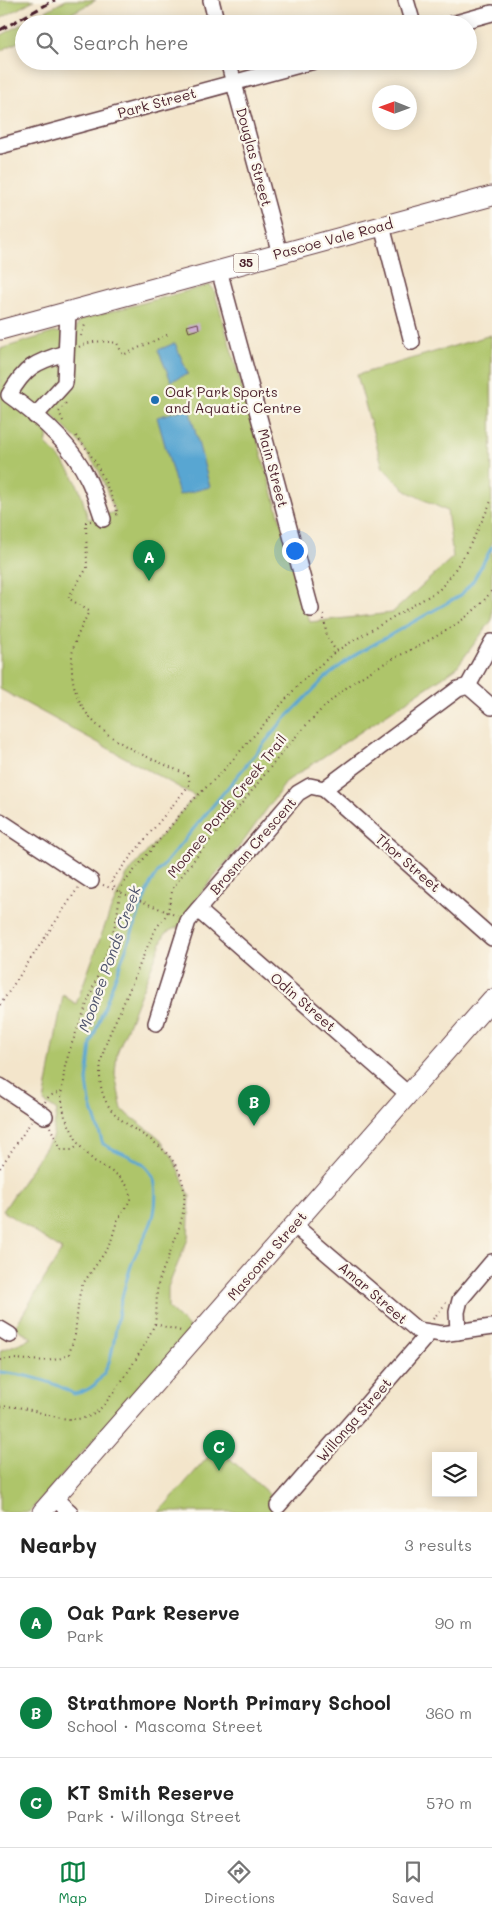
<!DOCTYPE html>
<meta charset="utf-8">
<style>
body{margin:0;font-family:Mali,sans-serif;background:#f2f2f2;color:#222}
.controls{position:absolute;right:15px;bottom:15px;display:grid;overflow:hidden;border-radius:0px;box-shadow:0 2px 12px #0003}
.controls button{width:45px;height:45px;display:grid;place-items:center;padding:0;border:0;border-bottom:1px solid #e0e0e0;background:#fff;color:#222;font:25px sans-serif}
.compass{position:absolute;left:372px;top:85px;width:45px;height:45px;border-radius:50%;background:#fff;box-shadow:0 2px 12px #0003;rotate:271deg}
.you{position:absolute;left:294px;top:550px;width:18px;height:18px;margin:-12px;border:4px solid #fff;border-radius:50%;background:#1a73e8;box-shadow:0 0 0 8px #1a73e833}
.badge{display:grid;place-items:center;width:32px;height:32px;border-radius:50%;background:#0b8043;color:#fff;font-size:16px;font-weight:700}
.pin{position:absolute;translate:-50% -41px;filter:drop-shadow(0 1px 2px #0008)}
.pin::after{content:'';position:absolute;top:26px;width:18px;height:15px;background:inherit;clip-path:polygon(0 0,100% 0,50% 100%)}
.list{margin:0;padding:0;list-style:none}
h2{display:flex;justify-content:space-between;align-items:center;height:65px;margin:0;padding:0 20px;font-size:21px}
h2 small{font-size:16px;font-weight:400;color:#767676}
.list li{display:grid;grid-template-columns:32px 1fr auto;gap:15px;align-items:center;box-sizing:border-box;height:90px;padding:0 20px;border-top:1px solid #e0e0e0}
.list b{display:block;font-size:19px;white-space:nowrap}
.list p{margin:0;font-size:16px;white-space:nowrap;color:#767676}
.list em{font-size:16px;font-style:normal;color:#767676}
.icon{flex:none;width:28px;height:28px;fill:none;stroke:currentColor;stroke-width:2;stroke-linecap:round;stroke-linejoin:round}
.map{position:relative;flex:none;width:492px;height:1512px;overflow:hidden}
.search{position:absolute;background:#fff;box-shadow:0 2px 12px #0003;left:15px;right:15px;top:15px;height:55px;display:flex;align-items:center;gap:12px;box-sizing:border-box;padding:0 18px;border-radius:28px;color:#767676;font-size:19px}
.sheet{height:335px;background:#fff}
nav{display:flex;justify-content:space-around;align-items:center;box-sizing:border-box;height:70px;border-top:1px solid #e0e0e0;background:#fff;font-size:14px;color:#767676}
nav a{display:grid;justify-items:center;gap:2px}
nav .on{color:#0b8043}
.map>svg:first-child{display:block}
.green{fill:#aec56a;stroke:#7c724a;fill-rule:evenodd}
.water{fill:#59a6d2;stroke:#52627e}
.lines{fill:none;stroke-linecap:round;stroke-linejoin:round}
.stream{stroke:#59a6d2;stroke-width:3}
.building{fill:#c9a7d1}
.minor-casing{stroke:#633d43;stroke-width:18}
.major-casing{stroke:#633d43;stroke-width:21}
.path{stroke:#633d43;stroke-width:2;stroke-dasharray:1 4;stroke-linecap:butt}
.minor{stroke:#fff;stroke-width:15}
.major{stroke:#fff;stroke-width:19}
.rail{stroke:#4a1f2b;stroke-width:3;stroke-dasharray:8 4;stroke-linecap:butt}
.poi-dot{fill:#1f6fb2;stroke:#fbf7ec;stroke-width:2}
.labels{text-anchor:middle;stroke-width:4.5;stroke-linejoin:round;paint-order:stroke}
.shield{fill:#fbf7ec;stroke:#7f6065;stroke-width:1}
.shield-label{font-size:12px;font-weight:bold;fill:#4a1f2b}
.street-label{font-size:14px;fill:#4a1f2b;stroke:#fbf7ec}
.poi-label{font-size:14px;fill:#4a1f2b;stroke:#fbf7ec;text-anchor:start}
.water-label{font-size:15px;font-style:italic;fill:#50556e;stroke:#fbf7ec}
</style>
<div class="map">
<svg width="492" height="1512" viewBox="0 0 492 1512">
<rect width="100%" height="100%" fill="#fbf7ec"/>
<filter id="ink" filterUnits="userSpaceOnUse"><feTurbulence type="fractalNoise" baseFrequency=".02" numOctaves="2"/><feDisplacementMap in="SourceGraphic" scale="10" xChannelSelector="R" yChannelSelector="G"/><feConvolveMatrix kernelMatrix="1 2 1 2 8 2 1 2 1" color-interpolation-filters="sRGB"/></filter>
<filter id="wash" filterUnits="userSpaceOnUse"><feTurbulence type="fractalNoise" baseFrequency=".0096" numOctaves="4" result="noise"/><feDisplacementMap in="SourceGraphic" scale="20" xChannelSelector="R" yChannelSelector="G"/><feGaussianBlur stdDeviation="1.12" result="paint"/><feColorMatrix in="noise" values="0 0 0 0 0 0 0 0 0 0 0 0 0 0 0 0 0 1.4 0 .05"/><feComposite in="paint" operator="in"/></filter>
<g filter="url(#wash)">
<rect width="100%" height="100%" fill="#f3e5cb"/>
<g class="green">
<polygon points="0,0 34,0 0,19"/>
<polygon points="66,0 96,0 52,24 24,24 24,39 0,51 0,36"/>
<path d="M 210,285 L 214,290 L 310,622 L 392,613 L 453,557 L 447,511 L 406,491 L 383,468 L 357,375 L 491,335 L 492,620 L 456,668 L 287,781 L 243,842 L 195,900 L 182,925 L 165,933 L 117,1053 L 115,1074 L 122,1110 L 158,1137 L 172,1156 L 190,1196 L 188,1239 L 168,1287 L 168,1308 L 192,1330 L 29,1512 L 0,1512 L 0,1351 L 32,1338 L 15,1327 L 62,1250 L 3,1211 L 52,1138 L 57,1111 L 44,1102 L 63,995 L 76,1004 L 111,909 L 127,875 L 195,796 L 0,689 L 0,349 L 56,332 L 74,334 L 79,320 ZM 52,415 L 81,444 L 99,471 L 115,512 L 88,519 C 78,480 74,472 46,444 Z"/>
<polygon points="217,1447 269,1494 278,1512 159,1512"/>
</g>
<g class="water">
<polygon points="175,343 188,374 171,381 158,350"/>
<polygon points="189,408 210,487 179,495 157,417"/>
</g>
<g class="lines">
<path class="stream" d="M 0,1372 C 26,1375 51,1380 74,1394 C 91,1391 100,1382 107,1367 C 114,1352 114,1337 117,1322 C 120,1303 125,1284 131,1266 C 136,1249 150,1232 154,1214 C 156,1204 157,1186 153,1177 C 143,1157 120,1154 103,1144 L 90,1103 L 87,1081 L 91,1043 L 150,884 L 158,872 L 281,723 L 325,678 L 353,656 L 461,595 L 473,581 L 492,547"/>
</g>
<g id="blocks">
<polygon class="building" points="198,323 199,329 189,332 187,326"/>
</g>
</g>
<g filter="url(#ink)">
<use href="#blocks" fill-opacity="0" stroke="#633d43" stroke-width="1"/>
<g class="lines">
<defs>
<g id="minor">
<polyline points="211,0 217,24"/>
<polyline points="406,0 413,24"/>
<polyline points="452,24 492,13"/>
<polyline points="228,61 280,254"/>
<polyline points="0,146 314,61"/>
<polyline points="382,226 412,342"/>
<polyline points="219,270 311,609"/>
<path d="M 65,353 C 35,362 25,367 9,395 C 39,416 72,445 88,479 C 94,491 98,505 103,519"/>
<polyline points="35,416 65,383 68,311"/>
<polyline points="468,686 492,707"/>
<polyline points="324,789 492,938"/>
<polyline points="0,821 91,881"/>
<polyline points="198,910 408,1094"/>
<polyline points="156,1023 188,921 298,793 310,786 324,789 458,689 468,686 492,642"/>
<polyline points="0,1086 45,1116"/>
<polyline points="294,1225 417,1330 442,1334 492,1327"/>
<polyline points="0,1329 10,1335"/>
<polyline points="458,1332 457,1312 460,1300 492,1262"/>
<polyline points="54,1498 70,1512"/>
<polyline points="278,1506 429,1333"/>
</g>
<g id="major">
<polyline points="0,330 492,196"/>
<polyline points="42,1512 492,999"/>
</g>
</defs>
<use href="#minor" class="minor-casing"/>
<use href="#major" class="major-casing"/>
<g class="path">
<polyline points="81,336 86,322"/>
<path d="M 79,347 C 91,340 104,341 117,343 L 123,355 L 169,334"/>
<polyline points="63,421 59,412 66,403"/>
<path d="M 76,436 C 97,459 107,485 118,514 L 115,515"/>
<path d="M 91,521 L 86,522 L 87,568 L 68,598 L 89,611 C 83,625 73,641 72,657 C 67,730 133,750 188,775 L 190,784 L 111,881 L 116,889"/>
<polyline points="323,614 327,637 336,651"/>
<polyline points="103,885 177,916"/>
<polyline points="0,1005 78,888"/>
<polyline points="45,1102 49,1096 61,1092"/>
<polyline points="50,1127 61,1150 72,1150 79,1145"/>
<polyline points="0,1168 31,1122"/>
<polyline points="433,1319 446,1303"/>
<polyline points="155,1324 181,1331"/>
<path d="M 0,1360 C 22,1356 50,1367 69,1354 L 75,1335 L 79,1297 L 82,1285 L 110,1245 L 117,1221 L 131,1199 L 128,1187 L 119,1176 L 94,1161 L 79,1145 L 65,1117 L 61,1096 L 65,1066 L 71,1046 L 110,943 L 117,917 L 120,892 L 123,884 L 188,805 L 222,772 L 301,682 L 336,651 L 439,590 C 462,564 478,531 492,499"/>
<path d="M 0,1407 C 30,1402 63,1429 92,1415 C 107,1409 151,1338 155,1322 C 158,1309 155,1295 159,1281 C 171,1244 198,1204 176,1166 C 155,1128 101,1129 100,1076 C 100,1048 115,1023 126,998 C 135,976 144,954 154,932 C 158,924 166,918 168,910 C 170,903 171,895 173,888 C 192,860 216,834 238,808 C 273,765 308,715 354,682 C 397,651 462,634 492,590"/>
</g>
<use href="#minor" class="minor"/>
<use href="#major" class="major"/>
<polyline class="rail" points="0,30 55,0"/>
</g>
</g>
<circle class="poi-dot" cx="155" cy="400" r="5"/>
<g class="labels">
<rect class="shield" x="233.5" y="253.5" width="25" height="19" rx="4"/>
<g class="shield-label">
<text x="246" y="267">35</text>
</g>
<g class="street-label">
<text transform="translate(157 103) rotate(-15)" y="5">Park Street</text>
<text transform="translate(254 157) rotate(75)" y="5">Douglas Street</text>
<text transform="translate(333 239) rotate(-15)" y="5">Pascoe Vale Road</text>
<text transform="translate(273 468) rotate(75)" y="5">Main Street</text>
<text transform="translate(227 806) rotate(-51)" y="5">Moonee Ponds Creek Trail</text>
<text transform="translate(253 846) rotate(-49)" y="5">Brosnan Crescent</text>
<text transform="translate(408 863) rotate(41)" y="5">Thor Street</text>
<text transform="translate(303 1002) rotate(41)" y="5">Odin Street</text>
<text transform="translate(267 1256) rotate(-49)" y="5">Mascoma Street</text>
<text transform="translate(373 1293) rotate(41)" y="5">Amar Street</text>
<text transform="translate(354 1420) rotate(-49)" y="5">Willonga Street</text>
</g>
<g class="poi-label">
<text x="165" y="397">Oak Park Sports<tspan x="165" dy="16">and Aquatic Centre</tspan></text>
</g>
<g class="water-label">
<text transform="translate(110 959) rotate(-70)" y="5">Moonee Ponds Creek</text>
</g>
</g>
</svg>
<div class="controls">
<button><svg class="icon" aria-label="layers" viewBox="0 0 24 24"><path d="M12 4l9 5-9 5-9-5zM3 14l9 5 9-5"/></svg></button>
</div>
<svg class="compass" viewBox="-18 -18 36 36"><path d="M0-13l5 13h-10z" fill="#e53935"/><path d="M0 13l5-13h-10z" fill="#767676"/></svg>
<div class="you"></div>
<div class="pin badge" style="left:149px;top:581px">A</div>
<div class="pin badge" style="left:254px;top:1126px">B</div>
<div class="pin badge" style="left:219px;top:1471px">C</div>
<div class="search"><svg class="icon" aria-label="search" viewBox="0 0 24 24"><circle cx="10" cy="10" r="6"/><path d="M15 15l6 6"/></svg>Search here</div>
</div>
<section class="sheet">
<h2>Nearby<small>3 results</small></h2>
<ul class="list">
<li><span class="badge">A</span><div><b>Oak Park Reserve</b><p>Park</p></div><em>90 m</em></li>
<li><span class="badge">B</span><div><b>Strathmore North Primary School</b><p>School · Mascoma Street</p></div><em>360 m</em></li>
<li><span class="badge">C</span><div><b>KT Smith Reserve</b><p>Park · Willonga Street</p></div><em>570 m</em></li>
</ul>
</section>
<nav>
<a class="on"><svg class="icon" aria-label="map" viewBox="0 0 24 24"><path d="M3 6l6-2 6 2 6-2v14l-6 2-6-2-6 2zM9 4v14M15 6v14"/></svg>Map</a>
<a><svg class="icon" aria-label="directions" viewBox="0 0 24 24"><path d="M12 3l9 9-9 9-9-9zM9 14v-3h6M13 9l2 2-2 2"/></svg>Directions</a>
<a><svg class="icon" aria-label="saved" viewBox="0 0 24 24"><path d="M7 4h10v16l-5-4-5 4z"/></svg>Saved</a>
</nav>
